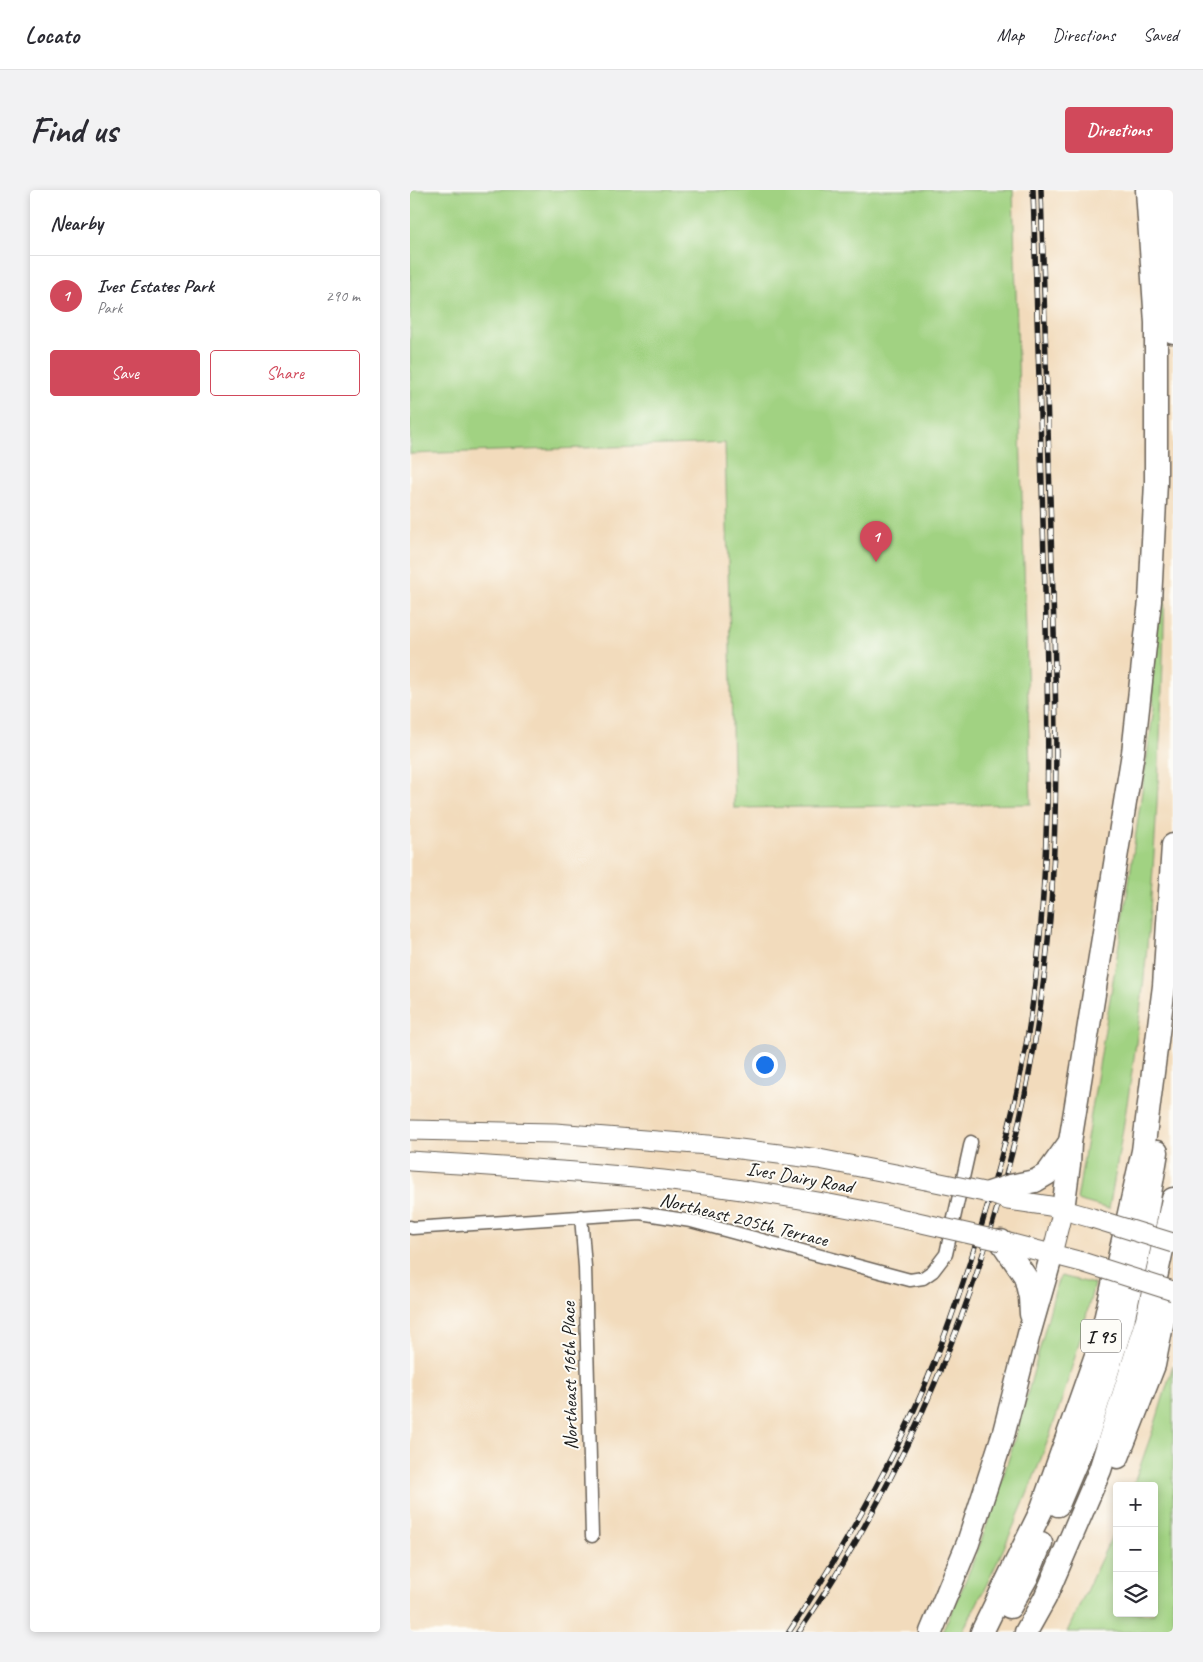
<!DOCTYPE html>
<meta charset="utf-8">
<style>
body{margin:0;font-family:Caveat,sans-serif;background:#f2f2f3;color:#2b2b33}
.controls{position:absolute;right:15px;bottom:15px;display:grid;overflow:hidden;border-radius:5px;box-shadow:0 2px 8px #0003}
.controls button{width:45px;height:45px;display:grid;place-items:center;padding:0;border:0;border-bottom:1px solid #e1e1e2;background:#fff;color:#2b2b33;font:25px sans-serif}
.you{position:absolute;left:354px;top:874px;width:18px;height:18px;margin:-12px;border:4px solid #fff;border-radius:50%;background:#1a73e8;box-shadow:0 0 0 8px #1a73e833}
.badge{display:grid;place-items:center;width:32px;height:32px;border-radius:50%;background:#d1495b;color:#fff;font-size:16px;font-weight:700}
.pin{position:absolute;translate:-50% -41px;filter:drop-shadow(0 1px 2px #0008)}
.pin::after{content:'';position:absolute;top:26px;width:18px;height:15px;background:inherit;clip-path:polygon(0 0,100% 0,50% 100%)}
.list{margin:0;padding:0;list-style:none}
h2{display:flex;justify-content:space-between;align-items:center;height:65px;margin:0;padding:0 20px;font-size:21px}
h2 small{font-size:16px;font-weight:400;color:#7c7c81}
.list li{display:grid;grid-template-columns:32px 1fr auto;gap:15px;align-items:center;box-sizing:border-box;height:80px;padding:0 20px;border-top:1px solid #e1e1e2}
.list b{display:block;font-size:19px;white-space:nowrap}
.list p{margin:0;font-size:16px;white-space:nowrap;color:#7c7c81}
.list em{font-size:16px;font-style:normal;color:#7c7c81}
.actions{display:flex;gap:10px;padding:15px 20px}
.actions a{flex:1;padding:11px 0;border:1px solid #d1495b;border-radius:5px;text-align:center;font-size:18px;color:#d1495b}
.actions .main{background:#d1495b;color:#fff}
.icon{flex:none;width:28px;height:28px;fill:none;stroke:currentColor;stroke-width:2;stroke-linecap:round;stroke-linejoin:round}
.map{position:relative;flex:none;width:763px;height:1442px;overflow:hidden;border-radius:5px}
header{display:flex;align-items:center;gap:30px;box-sizing:border-box;height:70px;padding:0 25px;background:#fff;border-bottom:1px solid #e1e1e2}
header strong{font-size:24px}
nav{display:flex;gap:28px;margin-inline-start:auto;font-size:18px}
.intro{display:flex;align-items:center;justify-content:space-between;box-sizing:border-box;height:120px;padding:0 30px}
h1{margin:0;font-size:35px}
.button{padding:12px 22px;border-radius:5px;background:#d1495b;color:#fff;font-size:18px;font-weight:700}
main{display:flex;gap:30px;padding:0 30px}
aside{flex:1;background:#fff;border-radius:5px;box-shadow:0 2px 8px #0003}
.map>svg:first-child{display:block}
.green{fill:#a1d282;stroke:#5e774f}
.lines{fill:none;stroke-linecap:round;stroke-linejoin:round}
.street-casing{stroke:#675f54;stroke-width:15}
.primary-casing{stroke:#675f54;stroke-width:21}
.highway-casing{stroke:#675f54;stroke-width:25}
.street{stroke:#fff;stroke-width:12}
.primary{stroke:#fff;stroke-width:19}
.highway{stroke:#fff;stroke-width:22}
.rail-casing{stroke:#1c1c1c;stroke-width:5.5}
.rail{stroke:#fdfcf7;stroke-width:4;stroke-dasharray:11;stroke-linecap:butt}
.primary-bridge-casing{stroke:#675f54;stroke-width:21;stroke-linecap:butt}
.highway-bridge-casing{stroke:#675f54;stroke-width:25;stroke-linecap:butt}
.primary-bridge{stroke:#fff;stroke-width:19}
.highway-bridge{stroke:#fff;stroke-width:22}
.labels{text-anchor:middle;stroke-width:4;stroke-linejoin:round;paint-order:stroke}
.shield{fill:#fdfcf7;stroke:#605f5e;stroke-width:1}
.shield-label{font-size:19px;font-weight:bold;fill:#1c1c1c}
.street-label{font-size:20px;fill:#1c1c1c;stroke:#fdfcf7}
</style>
<header>
<strong>Locato</strong>
<nav><a>Map</a><a>Directions</a><a>Saved</a></nav>
</header>
<div class="intro"><h1>Find us</h1><a class="button">Directions</a></div>
<main>
<aside>
<h2>Nearby<small></small></h2>
<ul class="list">
<li><span class="badge">1</span><div><b>Ives Estates Park</b><p>Park</p></div><em>290 m</em></li>
</ul>
<div class="actions"><a class="main">Save</a><a>Share</a></div>
</aside>
<div class="map">
<svg width="763" height="1442" viewBox="0 0 763 1442">
<rect width="100%" height="100%" fill="#fdfcf7"/>
<filter id="ink" filterUnits="userSpaceOnUse"><feTurbulence type="fractalNoise" baseFrequency=".02" numOctaves="2"/><feDisplacementMap in="SourceGraphic" scale="10" xChannelSelector="R" yChannelSelector="G"/><feConvolveMatrix kernelMatrix="1 2 1 2 8 2 1 2 1" color-interpolation-filters="sRGB"/></filter>
<filter id="wash" filterUnits="userSpaceOnUse"><feTurbulence type="fractalNoise" baseFrequency=".0096" numOctaves="4" result="noise"/><feDisplacementMap in="SourceGraphic" scale="20" xChannelSelector="R" yChannelSelector="G"/><feGaussianBlur stdDeviation="1.12" result="paint"/><feColorMatrix in="noise" values="0 0 0 0 0 0 0 0 0 0 0 0 0 0 0 0 0 1.4 0 .05"/><feComposite in="paint" operator="in"/></filter>
<g filter="url(#wash)">
<rect width="100%" height="100%" fill="#f2dbbc"/>
<g class="green">
<polygon points="0,0 603,0 621,614 324,618 315,253 0,264"/>
<path d="M 751,399 L 755,399 C 752,522 747,646 736,768 C 728,852 714,936 699,1019 L 667,1010 L 718,699 L 744,517 L 741,487 Z"/>
<path d="M 651,1086 L 684,1094 C 656,1215 611,1333 552,1442 L 532,1442 C 587,1331 616,1209 648,1090 Z"/>
<polygon points="763,1175 763,1442 657,1442 707,1335 707,1423 744,1423 744,1296 723,1296 745,1234"/>
</g>
</g>
<g filter="url(#ink)">
<g class="lines">
<defs>
<g id="street">
<polyline points="171,1026 175,1077 182,1346"/>
<polyline points="0,1037 2,1038 230,1023 281,1031 500,1090 513,1088 523,1081 536,1064 561,952"/>
</g>
<g id="primary">
<polyline points="0,940 145,943 298,955 409,969 516,990"/>
<path d="M 0,971 C 84,976 169,981 253,990 C 337,999 421,1013 503,1031"/>
<polyline points="620,1013 640,1016 682,1028"/>
<polyline points="591,1051 672,1072"/>
<polyline points="642,1064 653,1019"/>
</g>
<g id="highway">
<polyline points="754,0 761,89 763,142"/>
<polyline points="625,991 637,984 660,952"/>
<polyline points="653,1019 659,974 660,952 723,563 740,411 746,292 746,133 737,0"/>
<polyline points="591,1051 615,1086 620,1107 621,1124"/>
<polyline points="708,1267 744,1175 758,1105"/>
<polyline points="648,1315 678,1244 713,1131 736,1027 747,962"/>
<polyline points="600,1417 617,1387 631,1353"/>
<polyline points="521,1442 558,1353 594,1242 619,1144 642,1064"/>
<polyline points="572,1442 631,1321 689,1157 733,961 754,796 763,655"/>
<polyline points="616,1442 635,1408 690,1280 737,1129 763,1009"/>
</g>
</defs>
<use href="#street" class="street-casing"/>
<use href="#primary" class="primary-casing"/>
<use href="#highway" class="highway-casing"/>
<use href="#street" class="street"/>
<use href="#primary" class="primary"/>
<use href="#highway" class="highway"/>
<defs>
<g id="rail">
<path d="M 379,1442 C 419,1381 456,1319 488,1254 C 523,1184 548,1111 571,1037 C 594,962 613,887 623,810 C 642,663 639,516 634,368 C 631,245 627,123 623,0"/>
<path d="M 389,1442 C 532,1232 620,981 640,728 C 649,610 646,493 642,375 C 639,250 635,125 631,0"/>
</g>
</defs>
<use href="#rail" class="rail-casing"/>
<use href="#rail" class="rail"/>
<defs>
<g id="primary-bridge">
<polyline points="516,990 579,1003 598,1010 620,1013"/>
<polyline points="682,1028 763,1053"/>
<polyline points="503,1031 591,1051"/>
<polyline points="672,1072 763,1101"/>
</g>
<polyline id="highway-bridge" points="579,1003 600,996 625,991"/>
</defs>
<use href="#primary-bridge" class="primary-bridge-casing"/>
<use href="#highway-bridge" class="highway-bridge-casing"/>
<use href="#primary-bridge" class="primary-bridge"/>
<use href="#highway-bridge" class="highway-bridge"/>
</g>
</g>
<g class="labels">
<rect class="shield" x="671" y="1129.5" width="40" height="33" rx="4"/>
<g class="shield-label">
<text x="691" y="1153">I 95</text>
</g>
<g class="street-label">
<text transform="translate(390 987) rotate(10)" y="7">Ives Dairy Road</text>
<text transform="translate(334 1029) rotate(14)" y="7">Northeast 205th Terrace</text>
<text transform="translate(159 1186) rotate(-91)" y="7">Northeast 16th Place</text>
</g>
</g>
</svg>
<div class="controls">
<button>+</button>
<button>−</button>
<button><svg class="icon" aria-label="layers" viewBox="0 0 24 24"><path d="M12 4l9 5-9 5-9-5zM3 14l9 5 9-5"/></svg></button>
</div>
<div class="you"></div>
<div class="pin badge" style="left:466px;top:372px">1</div>
</div>
</main>
